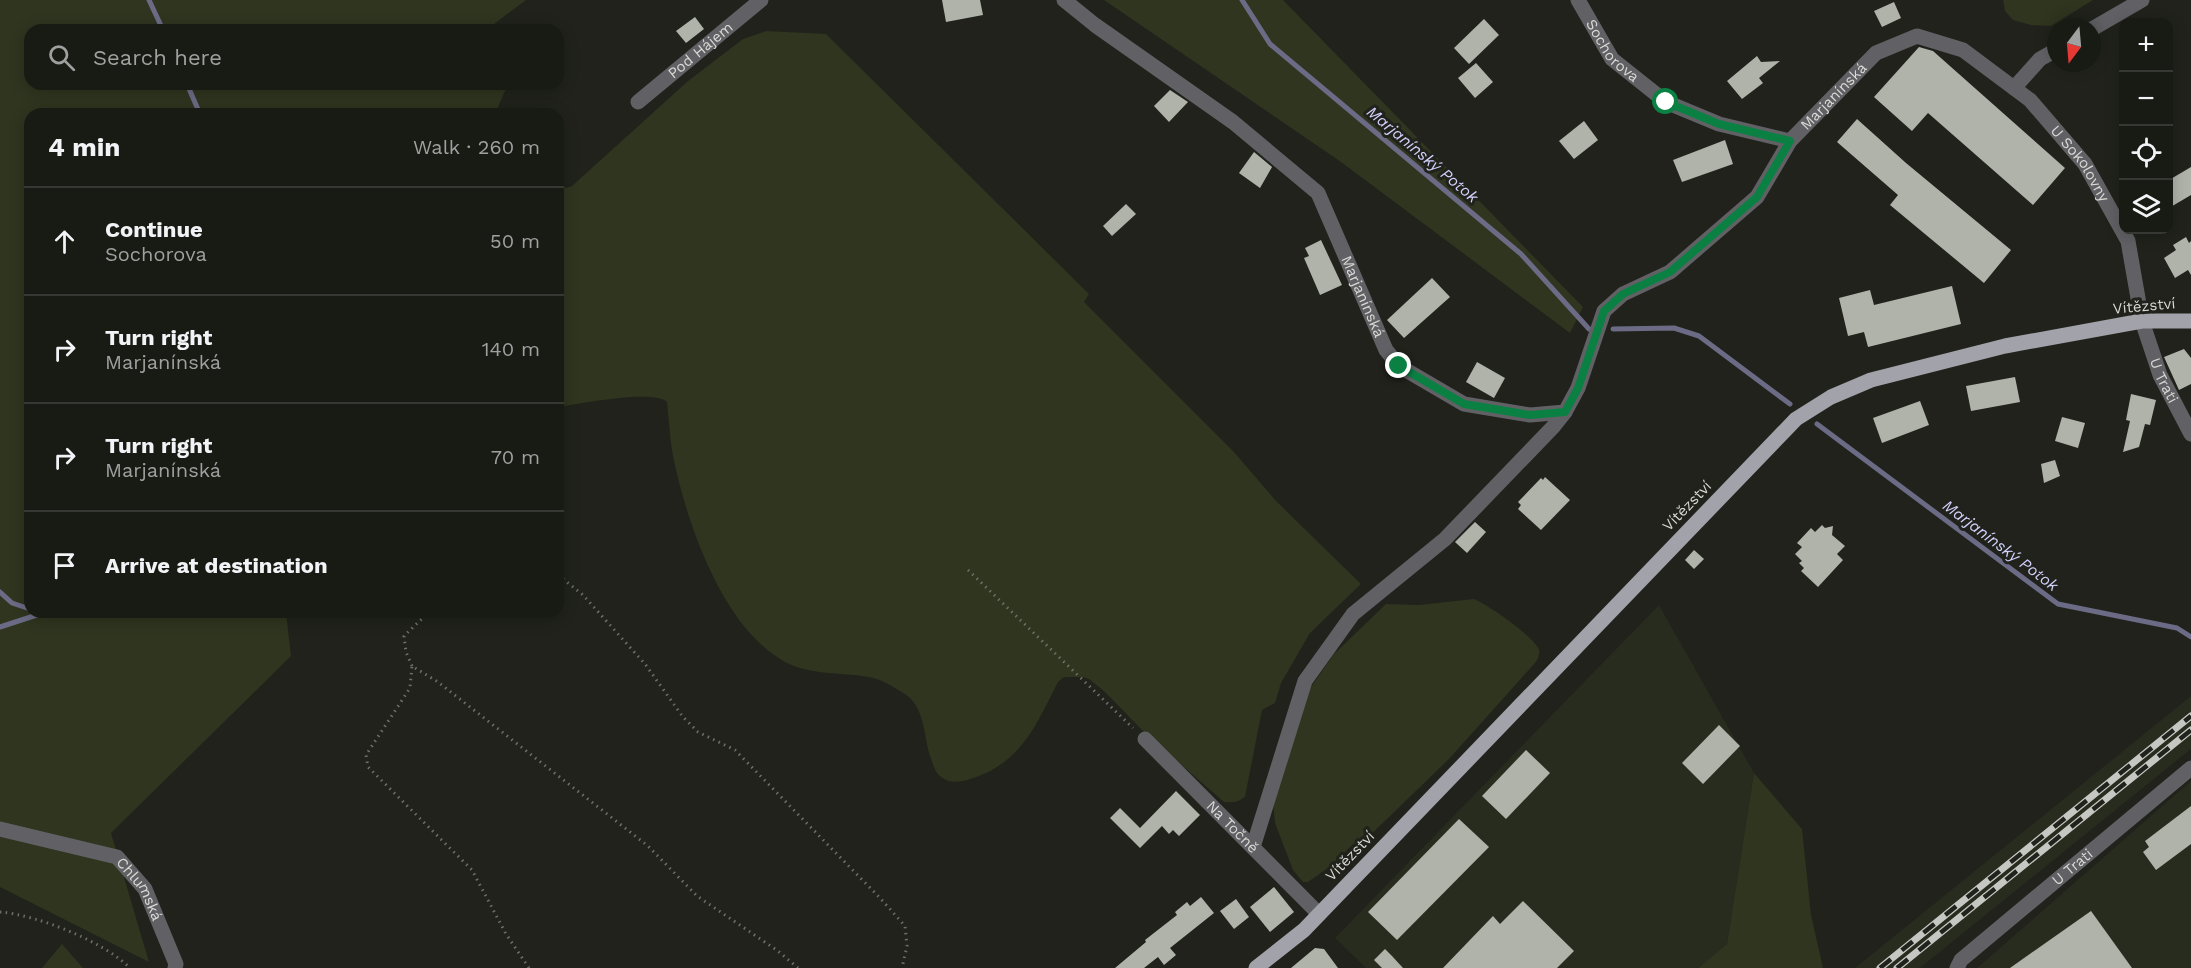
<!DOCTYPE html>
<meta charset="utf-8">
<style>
body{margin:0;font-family:"Work Sans",sans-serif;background:#252722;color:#f1f3f6}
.controls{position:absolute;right:18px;top:18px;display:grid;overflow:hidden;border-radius:12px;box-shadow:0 3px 15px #0003}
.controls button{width:54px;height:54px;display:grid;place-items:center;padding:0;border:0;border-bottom:2px solid #363834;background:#181a14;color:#f1f3f6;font:30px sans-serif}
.compass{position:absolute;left:2047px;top:18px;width:54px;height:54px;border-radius:50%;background:#181a14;box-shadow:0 3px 15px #0003;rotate:196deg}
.stop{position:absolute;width:18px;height:18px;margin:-14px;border:4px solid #0b8043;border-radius:50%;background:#fff}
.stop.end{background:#0b8043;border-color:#fff;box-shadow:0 2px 6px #0008}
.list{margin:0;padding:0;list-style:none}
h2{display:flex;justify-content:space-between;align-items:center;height:78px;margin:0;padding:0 24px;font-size:26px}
h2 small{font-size:20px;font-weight:400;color:#9fa1a0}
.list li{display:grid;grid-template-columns:39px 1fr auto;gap:18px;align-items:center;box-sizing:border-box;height:108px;padding:0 24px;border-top:2px solid #363834}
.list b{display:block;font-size:22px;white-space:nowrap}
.list p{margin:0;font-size:20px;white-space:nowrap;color:#9fa1a0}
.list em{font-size:20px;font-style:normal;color:#9fa1a0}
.icon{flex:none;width:33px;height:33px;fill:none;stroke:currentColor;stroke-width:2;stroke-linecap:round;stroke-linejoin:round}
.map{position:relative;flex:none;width:2191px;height:968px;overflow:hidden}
.search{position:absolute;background:#181a14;box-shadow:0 3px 15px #0003;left:24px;top:24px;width:540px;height:66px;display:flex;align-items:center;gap:15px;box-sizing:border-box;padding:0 21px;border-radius:18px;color:#9fa1a0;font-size:22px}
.panel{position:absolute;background:#181a14;box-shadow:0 3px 15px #0003;left:24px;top:108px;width:540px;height:510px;border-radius:18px}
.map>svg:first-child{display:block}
.built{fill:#282c1f}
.green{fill:#2f351f}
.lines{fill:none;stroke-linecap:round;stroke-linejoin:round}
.stream{stroke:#6b6b86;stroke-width:5}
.building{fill:#b0b3aa}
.path{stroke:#6e6f69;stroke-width:3;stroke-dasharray:1.5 4.5;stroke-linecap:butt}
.minor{stroke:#616165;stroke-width:15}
.major{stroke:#a2a2aa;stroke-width:15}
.rail-casing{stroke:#c6c7c2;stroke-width:7}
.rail{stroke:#20221b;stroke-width:4.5;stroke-dasharray:14;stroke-linecap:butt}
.route{stroke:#0b8043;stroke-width:8}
.labels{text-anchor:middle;stroke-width:6;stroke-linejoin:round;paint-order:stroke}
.street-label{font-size:15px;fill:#d9dad5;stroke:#20221b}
.water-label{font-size:16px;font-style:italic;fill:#d2d2fd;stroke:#20221b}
</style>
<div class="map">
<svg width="2191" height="968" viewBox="0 0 2191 968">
<rect width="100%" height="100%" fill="#20221b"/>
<g class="built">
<polygon points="1659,605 1754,773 1727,944 1698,968 1366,968 1335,938"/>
<polygon points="2191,696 2191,749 1920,968 1855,968"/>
<polygon points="2191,781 2191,968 1977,968"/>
</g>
<g class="green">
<polygon points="0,0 526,0 486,30 30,30 30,84 508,84 495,114 30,114 30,612 286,612 291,656 111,833 149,962 0,887"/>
<polygon points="1104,0 1283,0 1583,307 1570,333 1341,162"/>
<polygon points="2003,0 2093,0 2051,26 2031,25 2013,20 2005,11"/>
<path d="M 766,31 L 826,34 L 1089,294 L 1084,302 L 1234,452 L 1276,501 L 1361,584 L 1310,633 L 1281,683 L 1275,703 L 1262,710 L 1245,797 C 1238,802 1233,803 1224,802 L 1144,732 L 1105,692 L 1089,679 L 1083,677 L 1064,677 L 1058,682 C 1036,725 1021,764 970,779 C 958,783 946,784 937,773 C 934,769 932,761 930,756 C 924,737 925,712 909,697 C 904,693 896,689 890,685 C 863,668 819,680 785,662 C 723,628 688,526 674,461 C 670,442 669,421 667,402 C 654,389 578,404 558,407 L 558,183 L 566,188 L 572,186 L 688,81 L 743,39 Z"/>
<path d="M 1474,599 C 1487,604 1535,637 1539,650 C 1540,655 1538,659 1535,663 L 1449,759 L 1357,848 L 1353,844 L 1332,865 L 1308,882 L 1303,882 L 1293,870 L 1275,823 L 1273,803 L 1304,697 L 1334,654 L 1386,604 L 1419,605 Z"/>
<polygon points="1754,773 1802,829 1811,915 1823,968 1698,968 1727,944"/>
<polygon points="62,944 83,968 42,968"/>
</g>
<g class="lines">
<g class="stream">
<polyline points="149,0 163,30"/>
<polyline points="1242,0 1270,44 1521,254 1589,329"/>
<polyline points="187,84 200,114"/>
<polyline points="1613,329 1674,328 1699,336 1790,404"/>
<polyline points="1817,424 2058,604 2177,628 2191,637"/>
<polyline points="0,592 12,603 30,609"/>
<polyline points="0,627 43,613 56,612"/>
</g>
</g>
<g class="building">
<polygon points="942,0 980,0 983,15 946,22"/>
<polygon points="1894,2 1901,18 1882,27 1874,11"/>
<polygon points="695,17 704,29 686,43 676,31"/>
<polygon points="1484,19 1499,35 1469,64 1454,48"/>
<polygon points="1919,47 1933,51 2065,168 2033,205 1928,113 1912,131 1874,97"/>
<polygon points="1757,56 1761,62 1780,61 1759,78 1763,83 1742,99 1727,81"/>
<polygon points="1476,63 1493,82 1475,98 1458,78"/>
<polygon points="1170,90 1188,102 1169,122 1154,106"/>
<polygon points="1857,119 1906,163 2011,250 1984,283 1890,205 1898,195 1837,142"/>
<polygon points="1584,121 1598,140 1574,159 1559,141"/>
<polygon points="1725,140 1733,164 1682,182 1673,160"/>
<polygon points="1254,152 1272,167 1260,188 1239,173"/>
<polygon points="2191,167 2191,195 2169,208 2169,180"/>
<polygon points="1126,204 1136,214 1112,236 1103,226"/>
<polygon points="2186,237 2189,243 2191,241 2191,275 2188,270 2175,278 2164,258 2176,250 2173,245"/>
<polygon points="1321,240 1342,285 1320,295 1304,258 1309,256 1305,248"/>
<polygon points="1432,278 1450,297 1404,338 1387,320"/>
<polygon points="1952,286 1961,324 1868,347 1864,332 1848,336 1839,298 1870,290 1874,305"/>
<polygon points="2184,349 2191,358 2191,384 2179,390 2164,357"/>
<polygon points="1477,362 1505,378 1494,398 1466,382"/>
<polygon points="2015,377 2020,402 1971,411 1966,386"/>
<polygon points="2131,394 2156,400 2150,425 2145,424 2139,447 2123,452 2130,421 2126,420"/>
<polygon points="1920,401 1929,425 1882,443 1873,418"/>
<polygon points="2062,417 2085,423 2078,448 2055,441"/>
<polygon points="2055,460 2060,476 2044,483 2041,464"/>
<polygon points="1545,477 1570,500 1541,530 1518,509 1521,505 1518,502 1541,478 1543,480"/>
<polygon points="1475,522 1486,532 1467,553 1455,542"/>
<polygon points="1822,525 1825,528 1833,526 1832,535 1845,546 1837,554 1843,560 1818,587 1801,571 1804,568 1799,563 1802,561 1795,554 1802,547 1797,543 1811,528 1815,532"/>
<polygon points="1694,550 1704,559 1694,569 1685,560"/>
<polygon points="1719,725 1740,746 1703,784 1682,763"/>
<polygon points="1526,750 1550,773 1506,819 1482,796"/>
<polygon points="1176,791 1200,815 1179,836 1173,830 1169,834 1162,826 1140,848 1110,818 1120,808 1140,828"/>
<polygon points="2191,806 2191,844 2156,870 2143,852 2149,847 2145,841"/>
<polygon points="1459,819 1489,847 1397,940 1368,912"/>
<polygon points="1274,887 1294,912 1270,932 1250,907"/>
<polygon points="1201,897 1214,913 1170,948 1176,955 1164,965 1158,957 1144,968 1115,968 1146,942 1145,940 1177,915 1175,912 1187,902 1190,906"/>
<polygon points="1236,899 1249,917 1234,929 1220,911"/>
<polygon points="1523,901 1574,951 1557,968 1443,968 1493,916 1500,924"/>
<polygon points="2091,911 2132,968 2010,968"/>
<polygon points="1315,948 1324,949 1338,968 1291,968"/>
<polygon points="1385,949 1392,956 1403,968 1382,968 1374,960"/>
</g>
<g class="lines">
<g class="path">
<polyline points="968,570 1133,728"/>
<polyline points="558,575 583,595 645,664 683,717 698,732 735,750 881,899 905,926 907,946 902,968"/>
<polyline points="412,666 406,652 404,636 429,612"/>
<path d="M 0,912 C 37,915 103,941 130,968"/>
<polyline points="529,968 506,934 472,870 368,767 366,755 410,688 412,666 438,682 648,846 697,896 778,951 798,968"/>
</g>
<g class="minor">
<path id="s1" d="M 1064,0 L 1095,25 L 1233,122 L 1318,193 L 1386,350 L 1399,366 L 1464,404 L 1530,415 L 1565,412"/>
<path id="s2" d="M 1578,0 L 1612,59 L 1666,102 L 1719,124 L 1790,141"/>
<polyline points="2092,29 2142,0"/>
<polyline points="2014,88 2040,59 2056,50"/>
<path id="s3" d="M 638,102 L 761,0"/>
<path id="s4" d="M 1145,739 L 1319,914"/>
<path id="s5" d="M 0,829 L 117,857 L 145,889 L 176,964 L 175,968"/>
<path id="s6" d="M 1253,847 L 1305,681 L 1353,614 L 1445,539 L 1553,427 L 1565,412 L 1578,388 L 1604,311 L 1623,294 L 1670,272 L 1757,197 L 1790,141 L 1876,53 L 1917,36 L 1963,50 L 2030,100 L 2085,164 L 2128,241 L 2142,321 L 2160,375 L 2191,434"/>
<path id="s7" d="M 1957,968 L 1961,960 L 2191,768"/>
</g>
<polyline class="major" points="1256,968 1304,930 1796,419 1831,397 1871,380 2005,346 2142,321 2191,321"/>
<defs>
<g id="rail">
<polyline points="1880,968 2191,716"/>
<polyline points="1897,968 2191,730"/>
</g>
</defs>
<use href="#rail" class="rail-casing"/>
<use href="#rail" class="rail"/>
</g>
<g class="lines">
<polyline class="route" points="1399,366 1464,404 1530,415 1565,412 1578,388 1604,311 1623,294 1670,272 1757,197 1790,141 1719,124 1666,102"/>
</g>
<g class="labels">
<g class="street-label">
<text dy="5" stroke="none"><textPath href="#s2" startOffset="62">Sochorova</textPath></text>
<text dy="5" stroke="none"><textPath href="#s3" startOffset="81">Pod Hájem</textPath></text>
<text dy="5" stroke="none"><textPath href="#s6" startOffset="978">Marjanínská</textPath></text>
<text dy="5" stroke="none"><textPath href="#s6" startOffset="1296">U Sokolovny</textPath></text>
<text dy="5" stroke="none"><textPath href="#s1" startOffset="432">Marjanínská</textPath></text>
<text transform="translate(2144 306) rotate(-5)" y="5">Vítězství</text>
<text dy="5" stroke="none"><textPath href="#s6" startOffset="1532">U Trati</textPath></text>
<text transform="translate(1687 506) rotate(-46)" y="5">Vítězství</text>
<text dy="5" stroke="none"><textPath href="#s4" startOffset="124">Na Točně</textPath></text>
<text transform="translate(1350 856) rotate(-46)" y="5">Vítězství</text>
<text dy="5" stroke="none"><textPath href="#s7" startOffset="154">U Trati</textPath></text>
<text dy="5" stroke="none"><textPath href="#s5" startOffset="160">Chlumská</textPath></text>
</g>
<g class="water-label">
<text transform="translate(1423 154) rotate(40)" y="6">Marjanínský Potok</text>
<text transform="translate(2001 545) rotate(37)" y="6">Marjanínský Potok</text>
</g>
</g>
</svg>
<div class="controls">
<button>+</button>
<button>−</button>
<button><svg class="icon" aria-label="locate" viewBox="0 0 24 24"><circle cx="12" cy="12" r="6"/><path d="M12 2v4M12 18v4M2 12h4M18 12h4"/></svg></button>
<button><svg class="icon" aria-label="layers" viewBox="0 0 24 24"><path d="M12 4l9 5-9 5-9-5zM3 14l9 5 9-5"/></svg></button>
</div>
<svg class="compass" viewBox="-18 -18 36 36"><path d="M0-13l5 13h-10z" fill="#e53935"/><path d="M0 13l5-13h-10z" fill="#9fa1a0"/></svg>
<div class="stop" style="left:1666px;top:102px"></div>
<div class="stop end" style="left:1399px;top:366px"></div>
<div class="search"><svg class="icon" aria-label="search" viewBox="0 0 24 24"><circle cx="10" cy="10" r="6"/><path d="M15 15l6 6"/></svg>Search here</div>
<section class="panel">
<h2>4 min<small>Walk · 260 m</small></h2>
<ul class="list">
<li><svg class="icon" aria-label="ahead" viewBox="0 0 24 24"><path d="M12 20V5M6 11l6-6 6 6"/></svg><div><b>Continue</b><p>Sochorova</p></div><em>50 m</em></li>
<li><svg class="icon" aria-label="right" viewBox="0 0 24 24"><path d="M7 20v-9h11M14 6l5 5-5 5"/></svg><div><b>Turn right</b><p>Marjanínská</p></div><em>140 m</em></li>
<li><svg class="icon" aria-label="right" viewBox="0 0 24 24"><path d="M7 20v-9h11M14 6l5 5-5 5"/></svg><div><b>Turn right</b><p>Marjanínská</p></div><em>70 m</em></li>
<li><svg class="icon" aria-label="arrive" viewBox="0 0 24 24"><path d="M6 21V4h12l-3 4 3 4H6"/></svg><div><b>Arrive at destination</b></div></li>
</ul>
</section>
</div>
